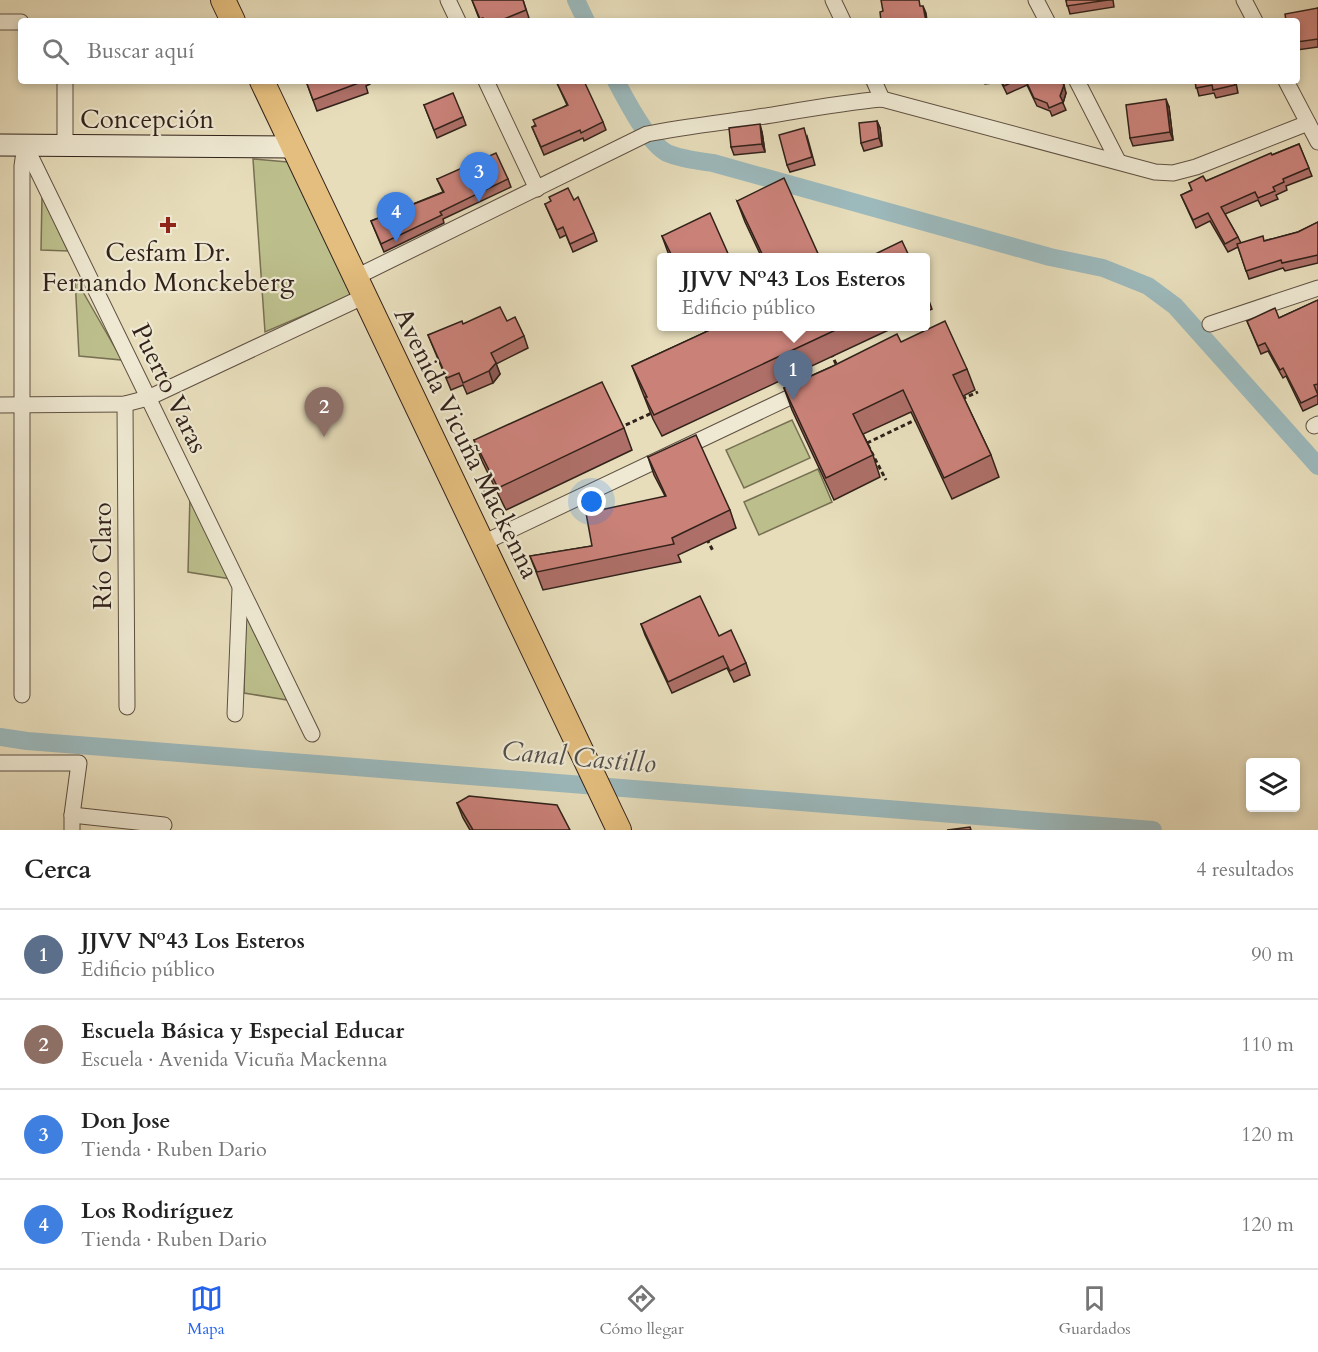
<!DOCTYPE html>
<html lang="es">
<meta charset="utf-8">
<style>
body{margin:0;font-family:Cardo,serif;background:#f2f2f2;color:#222}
.controls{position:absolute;right:18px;bottom:18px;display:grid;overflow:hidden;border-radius:6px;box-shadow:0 3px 9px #0003}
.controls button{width:54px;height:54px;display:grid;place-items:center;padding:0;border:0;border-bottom:2px solid #e0e0e0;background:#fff;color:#222;font:30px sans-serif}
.you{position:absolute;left:592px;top:502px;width:21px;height:21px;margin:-15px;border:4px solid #fff;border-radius:50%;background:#1a73e8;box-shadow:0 0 0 9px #1a73e833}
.badge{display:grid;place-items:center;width:39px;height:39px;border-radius:50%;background:#2563eb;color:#fff;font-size:20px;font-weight:700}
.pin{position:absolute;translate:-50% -50px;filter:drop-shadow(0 2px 3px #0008)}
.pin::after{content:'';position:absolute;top:32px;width:21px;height:18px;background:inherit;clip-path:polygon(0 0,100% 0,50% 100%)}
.popup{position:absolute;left:657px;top:253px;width:273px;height:78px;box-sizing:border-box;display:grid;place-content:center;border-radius:6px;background:#fff;filter:drop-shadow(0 2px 4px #0005);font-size:20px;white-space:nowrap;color:#767676}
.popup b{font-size:22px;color:#222}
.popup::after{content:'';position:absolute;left:50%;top:100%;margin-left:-12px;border:12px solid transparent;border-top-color:#fff}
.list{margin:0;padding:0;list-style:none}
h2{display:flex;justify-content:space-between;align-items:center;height:78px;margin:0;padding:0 24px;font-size:26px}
h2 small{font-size:20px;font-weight:400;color:#767676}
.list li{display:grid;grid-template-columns:39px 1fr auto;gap:18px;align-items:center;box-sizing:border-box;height:90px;padding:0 24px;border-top:2px solid #e0e0e0}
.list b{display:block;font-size:22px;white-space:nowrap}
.list p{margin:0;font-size:20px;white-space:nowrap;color:#767676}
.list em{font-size:20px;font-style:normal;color:#767676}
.icon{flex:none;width:33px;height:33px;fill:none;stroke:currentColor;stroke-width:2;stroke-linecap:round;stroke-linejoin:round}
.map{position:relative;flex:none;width:1318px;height:830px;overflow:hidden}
.search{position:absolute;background:#fff;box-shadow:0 3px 9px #0003;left:18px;right:18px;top:18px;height:66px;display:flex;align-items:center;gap:15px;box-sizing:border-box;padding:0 21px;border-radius:6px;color:#767676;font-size:22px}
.sheet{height:438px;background:#fff}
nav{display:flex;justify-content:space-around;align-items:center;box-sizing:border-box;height:84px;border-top:2px solid #e0e0e0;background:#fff;font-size:16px;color:#767676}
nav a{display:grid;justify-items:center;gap:3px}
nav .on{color:#2563eb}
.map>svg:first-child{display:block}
.green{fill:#bcbf8c;stroke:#777053;stroke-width:1.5}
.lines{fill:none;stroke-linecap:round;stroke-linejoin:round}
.canal{stroke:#9cb9bc;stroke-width:18}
.street-casing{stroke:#5f5142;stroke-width:17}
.secondary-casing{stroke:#32221a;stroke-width:23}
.primary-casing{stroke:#32221a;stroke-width:26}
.path{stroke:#32221a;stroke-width:3;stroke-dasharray:4.5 3;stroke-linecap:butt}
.street{stroke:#efe9d3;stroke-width:15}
.secondary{stroke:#efe9d3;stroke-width:21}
.primary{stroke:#e4be7e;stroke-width:24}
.wall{fill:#ad6f67;stroke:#32221a;stroke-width:1.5}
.shaded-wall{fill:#8d5a54;stroke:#32221a;stroke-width:1.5}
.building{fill:#c98178;stroke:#32221a;stroke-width:1.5}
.poi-dot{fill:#8f2418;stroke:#efe9d3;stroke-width:2}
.labels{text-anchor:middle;stroke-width:4.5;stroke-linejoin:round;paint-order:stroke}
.street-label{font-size:26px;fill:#32221a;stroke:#efe9d3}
.poi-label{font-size:26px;fill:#32221a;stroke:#efe9d3}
.water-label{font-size:27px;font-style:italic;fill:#524f4b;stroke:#efe9d3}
</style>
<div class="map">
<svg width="1318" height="830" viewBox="0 0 1318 830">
<rect width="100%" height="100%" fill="#e7ddbb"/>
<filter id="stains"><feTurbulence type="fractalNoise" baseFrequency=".00333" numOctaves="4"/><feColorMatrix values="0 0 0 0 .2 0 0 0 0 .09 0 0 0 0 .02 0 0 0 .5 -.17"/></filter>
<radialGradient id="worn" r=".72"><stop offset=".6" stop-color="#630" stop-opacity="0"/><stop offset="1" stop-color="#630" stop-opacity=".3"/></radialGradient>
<g class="green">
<polygon points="253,159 299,163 361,291 265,332"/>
<polygon points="42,195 68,251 41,250"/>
<polygon points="75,278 122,360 79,356"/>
<polygon points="792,420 810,458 744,488 726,450"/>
<polygon points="818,469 832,502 759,535 744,502"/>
<polygon points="190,495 231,579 188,572"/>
<polygon points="246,616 287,700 244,693"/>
</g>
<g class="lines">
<g class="canal">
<polyline points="576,0 586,21"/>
<path d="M 616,81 C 626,100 648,143 667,153 C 681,159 698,161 713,163 L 1050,257 L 1103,268 L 1148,286 L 1175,306 L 1318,466"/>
<polyline points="0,737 27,741 1153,830"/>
</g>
<defs>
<g id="street">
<polyline points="448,0 458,21"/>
<polyline points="833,0 843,21"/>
<polyline points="1036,0 1047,21"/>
<polyline points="1244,0 1255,21"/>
<polyline points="0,22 21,22"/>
<polyline points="486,81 537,189"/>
<polyline points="874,81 882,99"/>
<polyline points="1077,81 1118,161"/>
<polyline points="1286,81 1318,142"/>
<polyline points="25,145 312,734"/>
<polyline points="65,146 65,81"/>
<path d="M 356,277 L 647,134 C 682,127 718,123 753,118 C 797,111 839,103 882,99 L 1155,172 L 1173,173 L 1196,167 L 1308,123"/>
<polyline points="1210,324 1318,288"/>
<polyline points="125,404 127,707"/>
<polyline points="0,405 125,404 148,398 365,296"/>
<polyline points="1314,426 1318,424"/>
<polyline points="483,543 805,390"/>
<polyline points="22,695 22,166 25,145"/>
<polyline points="235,714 240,589"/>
<polyline points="0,763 79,763 72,815 72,830"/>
<polyline points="72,815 164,825"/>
</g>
<polyline id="secondary" points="0,145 294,147"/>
<g id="primary">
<polyline points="223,0 233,21"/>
<polyline points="262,81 619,830"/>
</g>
</defs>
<use href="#street" class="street-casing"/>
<use href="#secondary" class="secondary-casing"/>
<use href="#primary" class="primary-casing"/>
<g class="path">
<polyline points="831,353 837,366"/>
<polyline points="962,399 978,392"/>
<polyline points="619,428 654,412"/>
<polyline points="861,432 886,480"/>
<polyline points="867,443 917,419"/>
<polyline points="481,493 497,486"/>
<polyline points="707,539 713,551"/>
</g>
<use href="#street" class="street"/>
<use href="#secondary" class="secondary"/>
<use href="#primary" class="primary"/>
</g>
<g class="wall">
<polygon points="472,0 523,0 529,18 521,21 480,21"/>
<polygon points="1066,0 1113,0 1114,7 1070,14"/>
<polygon points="1318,8 1318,47 1297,50 1297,21"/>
<polygon points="306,81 369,81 370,84 366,86 368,93 317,111"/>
<polygon points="556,81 578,81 603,122 606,130 584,141 583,138 544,155 532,127 567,105"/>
<polygon points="984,81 1061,81 1066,93 1063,103 1066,110 1052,116 1050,111 1037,106 1027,85 1007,94 1001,82 985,84"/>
<polygon points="1195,81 1243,81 1236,83 1238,93 1216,98 1214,93 1199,96"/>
<polygon points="424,105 463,117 466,125 437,138"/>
<polygon points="1169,107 1173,140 1133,146 1130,138"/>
<polygon points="877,121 880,128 882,146 864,151 861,143"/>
<polygon points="762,132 765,152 734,155 731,147"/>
<polygon points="807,136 815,165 790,172 787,165"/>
<polygon points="1299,144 1312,176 1286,186 1287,190 1276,195 1278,199 1261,206 1258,200 1225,214 1238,237 1241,243 1264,241 1298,232 1318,222 1318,263 1285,271 1283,268 1249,279 1238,247 1228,252 1210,221 1196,228 1181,195 1192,190 1189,183 1206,181"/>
<polygon points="437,179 508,179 511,187 443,219 444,223 384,252 371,221 443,192"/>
<polygon points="574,200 594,233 597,241 573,252 566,235 560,238 545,204"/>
<polygon points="737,201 820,258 762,258 745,222"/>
<polygon points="662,236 730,258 670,258"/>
<polygon points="925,290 932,309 925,312"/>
<polygon points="1318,300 1318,404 1303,411 1286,376 1283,378 1268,351 1261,354 1247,321 1279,318"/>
<polygon points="507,321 524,336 528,348 496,364 500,374 493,383 467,394 463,385 451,390 428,335 463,324"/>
<polygon points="703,327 895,327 662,436 653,419 632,366 706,332"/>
<polygon points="901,342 967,369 975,390 963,396 991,455 999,477 952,499 911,412 863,434 873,455 880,477 834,500 792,410 784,388 831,367"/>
<polygon points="624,428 632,450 506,510 482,461 474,440"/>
<polygon points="648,457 730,510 736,528 678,555 681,562 543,590 530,556 592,546 665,496 654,475"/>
<polygon points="641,624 719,636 746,663 750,675 734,682 727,668 672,693 645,635"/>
<polygon points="457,803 570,830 470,830 463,818"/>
</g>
<g class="shaded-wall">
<polygon points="923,6 926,13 927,21 926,21"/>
<polygon points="1064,85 1066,93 1063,103 1060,96"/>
<polygon points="1166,99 1169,107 1173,140 1170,132"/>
<polygon points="877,121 880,128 882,146 879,138"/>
<polygon points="760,124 762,132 765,152 762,144"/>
<polygon points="496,363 500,374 493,383 489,371"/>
</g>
<g class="building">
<polygon points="472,0 523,0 526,10 499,21 484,21 483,18 480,19"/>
<polygon points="881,0 919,0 920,6 923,6 926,21 881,21 880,12 883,11"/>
<polygon points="1066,0 1108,0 1067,6"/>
<polygon points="1318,8 1318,39 1297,42 1297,21 1286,21 1285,14"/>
<polygon points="306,81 364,81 313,100"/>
<polygon points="556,81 578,81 578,82 584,81 603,122 581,133 580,130 541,147 532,127 536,126 533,120 568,105"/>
<polygon points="1001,81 1015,81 1004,86"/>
<polygon points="1026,81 1061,81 1064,85 1060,96 1063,102 1049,108 1047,103 1034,98"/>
<polygon points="1195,81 1234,81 1235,85 1213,90 1212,85 1196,88"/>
<polygon points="453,93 463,117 434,130 424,105"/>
<polygon points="1166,99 1170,132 1130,138 1126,105"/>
<polygon points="877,121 879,138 861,143 859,123"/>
<polygon points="760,124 762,144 731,147 729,128"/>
<polygon points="804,128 812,157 787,165 779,135"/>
<polygon points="1299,144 1309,168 1283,179 1284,182 1273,187 1275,191 1258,198 1255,192 1221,207 1238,237 1225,244 1208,213 1193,220 1181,195 1192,190 1189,183 1203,176 1206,181 1271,153 1272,155"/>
<polygon points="496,153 508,179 440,212 442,215 381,244 371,221 444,192 437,179"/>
<polygon points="784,178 820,258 764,258 737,201"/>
<polygon points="568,188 574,200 578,197 594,233 570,244 563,227 557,230 545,204 551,201 549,197"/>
<polygon points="710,213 730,258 673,258 662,236"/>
<polygon points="1318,222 1318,255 1282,263 1281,260 1246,271 1237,244 1263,236 1264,241 1298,232"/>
<polygon points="902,241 910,258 867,258"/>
<polygon points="1318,300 1318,384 1314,385 1318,395 1301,403 1283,368 1280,370 1265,343 1258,346 1247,321 1275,308 1279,318"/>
<polygon points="500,307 507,321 515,317 524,336 491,353 496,363 489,371 463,383 459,373 447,378 428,335 462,321 463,324"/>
<polygon points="945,321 967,369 953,375 991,455 944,478 903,390 853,414 873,455 826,478 784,388 831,367 897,334 901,342"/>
<polygon points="706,327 842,327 654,415 645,397 647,397 632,366 708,331"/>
<polygon points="602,382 624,428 498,488 474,440"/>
<polygon points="696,435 730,510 672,538 674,544 537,572 530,556 592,546 586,513 666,496 648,457"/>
<polygon points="700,596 719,636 731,630 746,663 730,671 723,656 668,682 641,624"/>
<polygon points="469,796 557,805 570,830 473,830 457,803"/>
<polygon points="970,827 971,830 947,830"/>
</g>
<path class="poi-dot" d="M165 216h6v6h6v6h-6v6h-6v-6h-6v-6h6z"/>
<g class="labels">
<g class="street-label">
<text x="147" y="128">Concepción</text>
<text transform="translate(170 388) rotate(64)" y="9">Puerto Varas</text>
<text transform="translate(467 443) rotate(64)" y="9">Avenida Vicuña Mackenna</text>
<text transform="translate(102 556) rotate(-90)" y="9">Río Claro</text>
</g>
<g class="poi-label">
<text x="168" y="261">Cesfam Dr.<tspan x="168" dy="30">Fernando Monckeberg</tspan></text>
</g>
<g class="water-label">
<text transform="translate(579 757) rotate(5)" y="9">Canal Castillo</text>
</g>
</g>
<rect width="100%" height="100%" filter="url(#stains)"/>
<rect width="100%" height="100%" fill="url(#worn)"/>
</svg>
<div class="controls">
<button><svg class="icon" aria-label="layers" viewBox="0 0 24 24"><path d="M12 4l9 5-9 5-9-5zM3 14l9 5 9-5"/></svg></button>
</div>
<div class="you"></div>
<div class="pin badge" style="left:793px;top:400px;background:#5c6f8a">1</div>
<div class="popup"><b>JJVV Nº43 Los Esteros</b>Edificio público</div>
<div class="pin badge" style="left:324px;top:437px;background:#8d6e63">2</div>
<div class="pin badge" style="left:479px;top:202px;background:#3f7fe0">3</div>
<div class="pin badge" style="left:396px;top:242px;background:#3f7fe0">4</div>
<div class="search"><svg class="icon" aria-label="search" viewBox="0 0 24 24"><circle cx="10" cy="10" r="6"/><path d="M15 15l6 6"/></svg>Buscar aquí</div>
</div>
<section class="sheet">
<h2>Cerca<small>4 resultados</small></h2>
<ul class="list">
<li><span class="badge" style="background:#5c6f8a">1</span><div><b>JJVV Nº43 Los Esteros</b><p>Edificio público</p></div><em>90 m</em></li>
<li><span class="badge" style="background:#8d6e63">2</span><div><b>Escuela Básica y Especial Educar</b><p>Escuela · Avenida Vicuña Mackenna</p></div><em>110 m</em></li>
<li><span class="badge" style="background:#3f7fe0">3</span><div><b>Don Jose</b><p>Tienda · Ruben Dario</p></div><em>120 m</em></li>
<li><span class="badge" style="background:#3f7fe0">4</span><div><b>Los Rodiríguez</b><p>Tienda · Ruben Dario</p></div><em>120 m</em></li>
</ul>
</section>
<nav>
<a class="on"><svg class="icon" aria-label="map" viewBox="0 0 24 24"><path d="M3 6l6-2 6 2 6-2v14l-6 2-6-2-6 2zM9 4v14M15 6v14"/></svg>Mapa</a>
<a><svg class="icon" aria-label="directions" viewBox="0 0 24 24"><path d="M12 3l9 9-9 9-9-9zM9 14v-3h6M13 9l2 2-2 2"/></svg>Cómo llegar</a>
<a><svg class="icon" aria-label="saved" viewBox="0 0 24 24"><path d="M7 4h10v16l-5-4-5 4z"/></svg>Guardados</a>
</nav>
